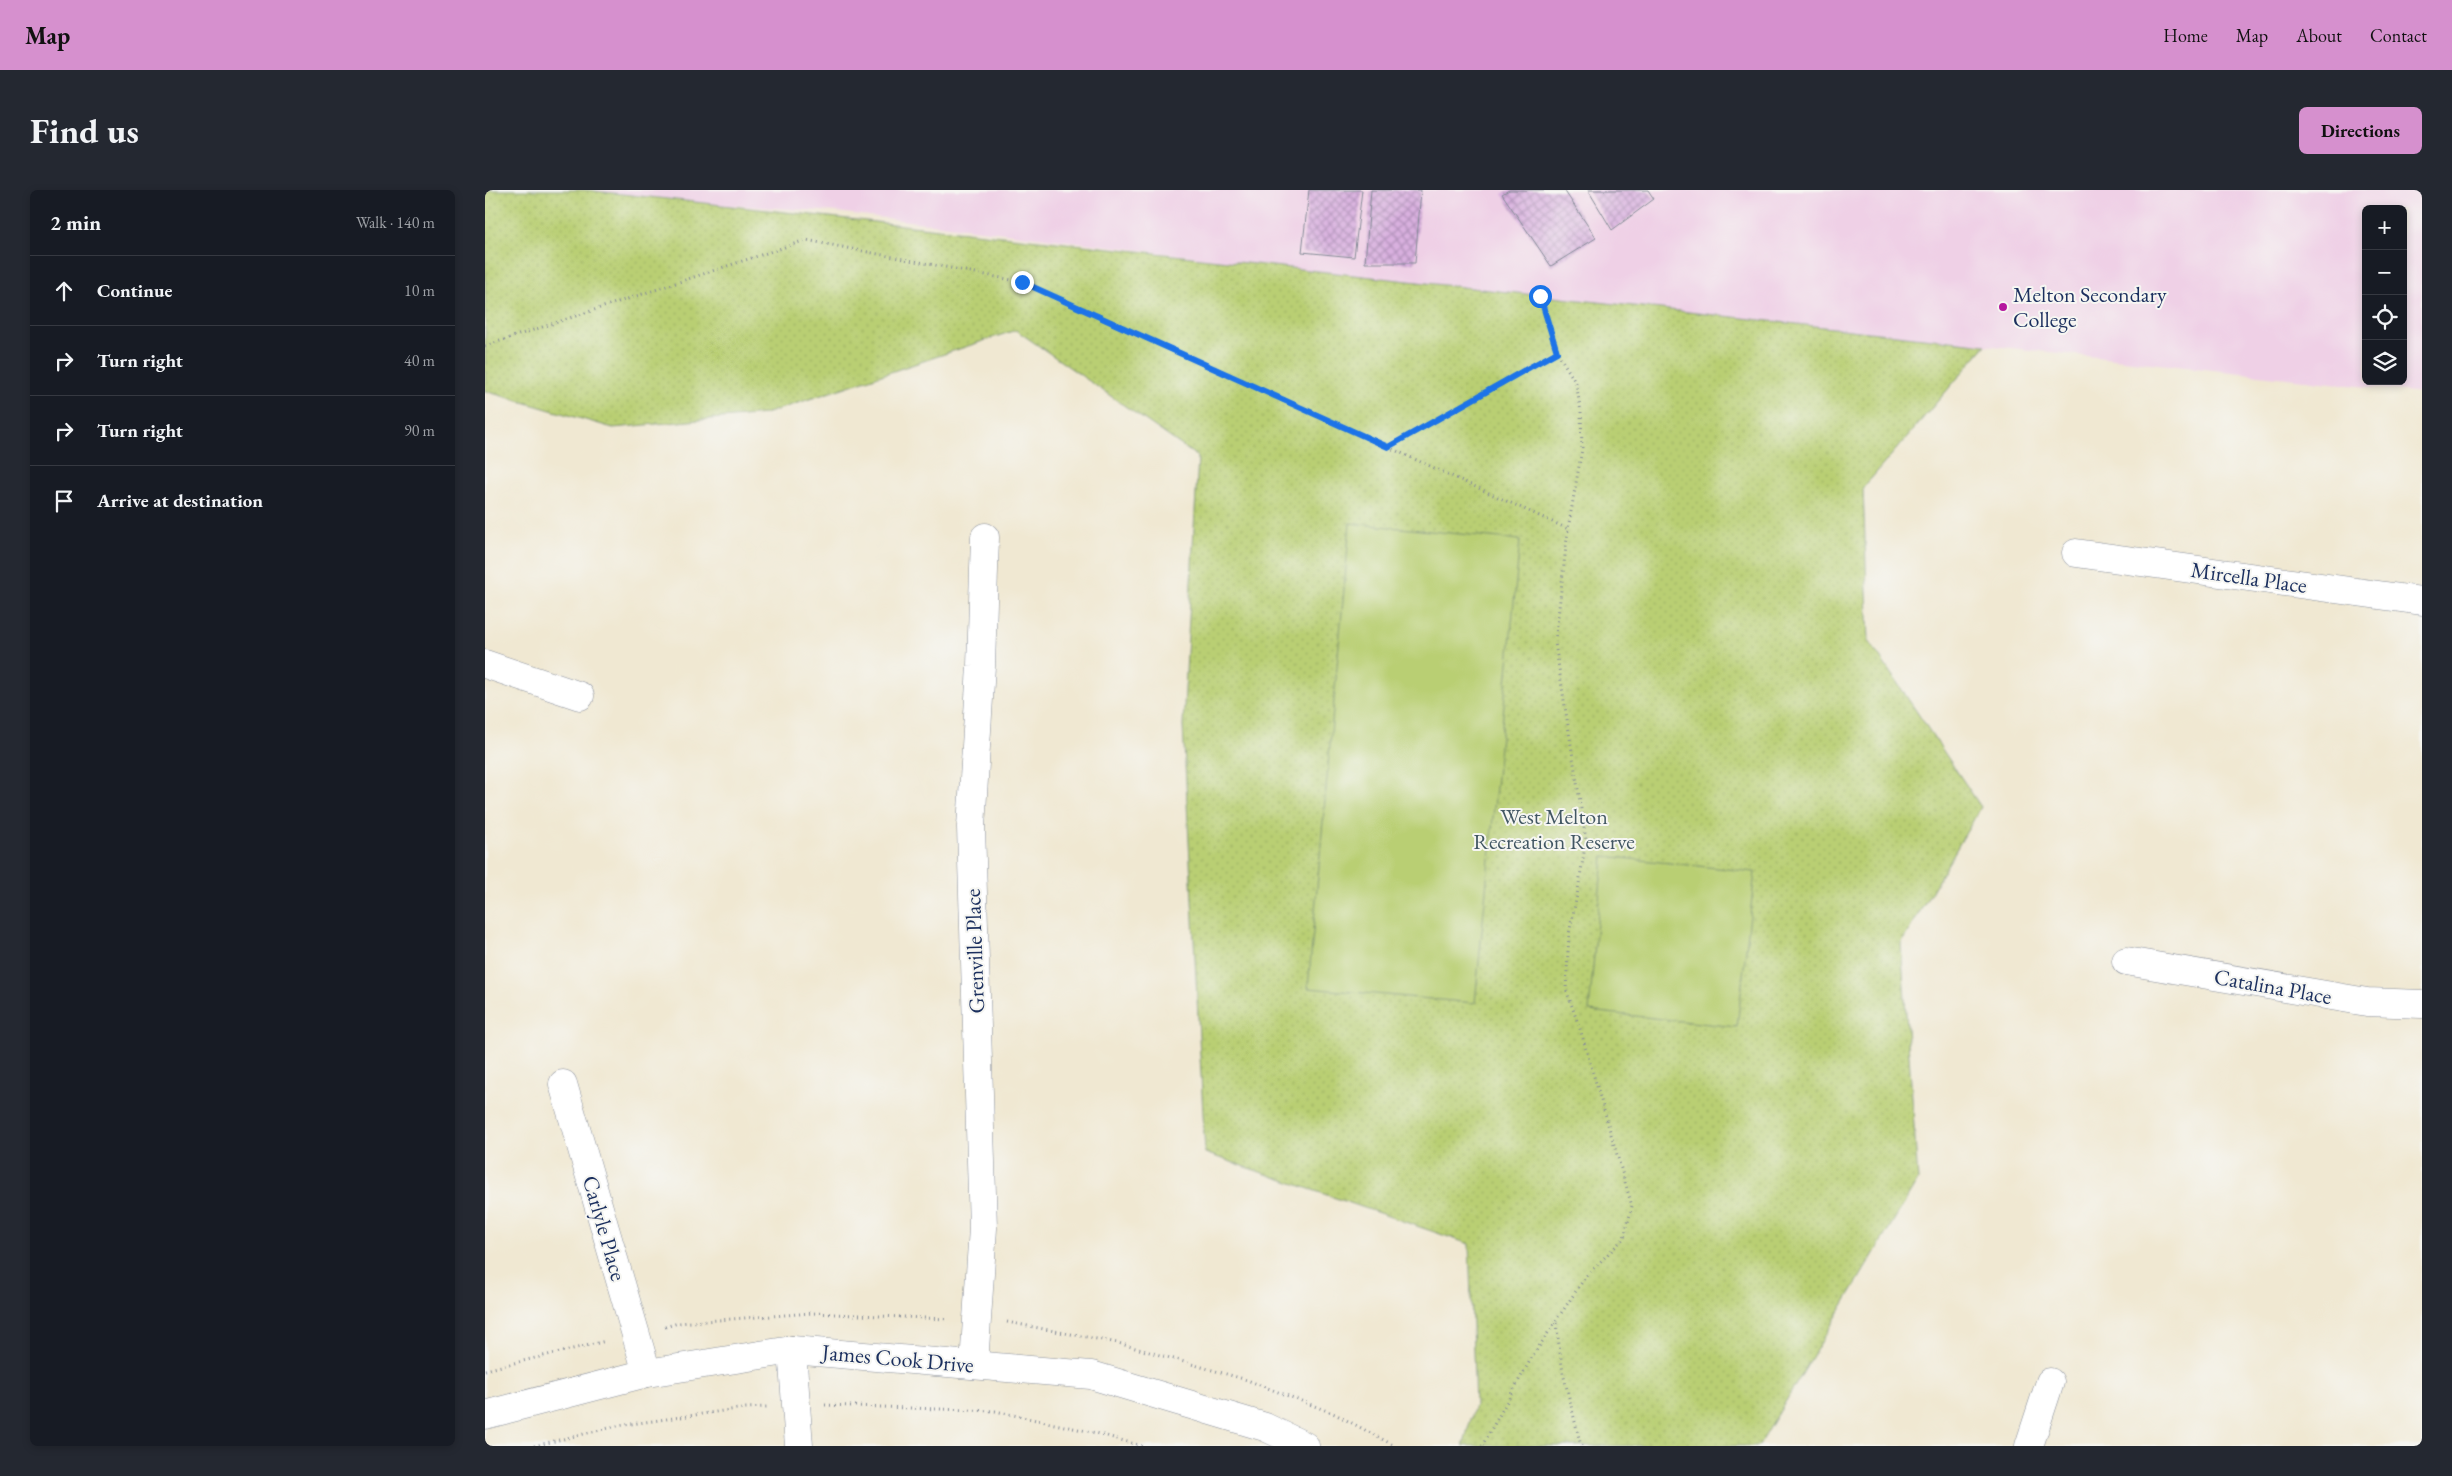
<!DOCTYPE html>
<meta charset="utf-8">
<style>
body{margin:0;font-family:"EB Garamond",serif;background:#242831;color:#f1f3f6}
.controls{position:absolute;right:15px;top:15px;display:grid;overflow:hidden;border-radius:8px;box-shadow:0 2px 8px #0003}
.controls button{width:45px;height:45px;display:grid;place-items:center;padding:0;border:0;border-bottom:1px solid #363941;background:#171b24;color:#f1f3f6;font:25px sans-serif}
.stop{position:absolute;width:15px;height:15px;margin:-11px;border:4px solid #1a73e8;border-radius:50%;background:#fff}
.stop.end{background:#1a73e8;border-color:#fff;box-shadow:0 1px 5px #0008}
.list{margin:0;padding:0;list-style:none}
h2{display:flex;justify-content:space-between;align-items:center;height:65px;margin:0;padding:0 20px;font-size:21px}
h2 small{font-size:16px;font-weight:400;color:#9ea1a6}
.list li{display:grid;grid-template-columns:32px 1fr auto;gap:15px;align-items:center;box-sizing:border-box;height:70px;padding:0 20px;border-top:1px solid #363941}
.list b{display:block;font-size:19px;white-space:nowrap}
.list em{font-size:16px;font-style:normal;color:#9ea1a6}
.icon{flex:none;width:28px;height:28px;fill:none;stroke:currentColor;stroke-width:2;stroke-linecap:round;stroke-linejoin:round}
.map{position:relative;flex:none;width:1937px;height:1256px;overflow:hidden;border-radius:8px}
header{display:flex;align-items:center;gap:30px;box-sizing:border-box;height:70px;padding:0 25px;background:#d690ce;color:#111}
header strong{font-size:24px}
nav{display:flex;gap:28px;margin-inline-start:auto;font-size:18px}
.intro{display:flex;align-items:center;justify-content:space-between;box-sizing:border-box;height:120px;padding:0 30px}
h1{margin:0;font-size:35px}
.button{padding:12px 22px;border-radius:8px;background:#d690ce;color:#111;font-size:18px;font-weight:700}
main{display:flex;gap:30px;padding:0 30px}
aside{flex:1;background:#171b24;border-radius:8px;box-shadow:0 2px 8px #0003}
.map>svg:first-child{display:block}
.built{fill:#efd0e6;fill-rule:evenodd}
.park{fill:url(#park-dots);stroke:#6a7f68}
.garden{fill:#b9cf73;stroke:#6a7f68}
.building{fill:url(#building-cross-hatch)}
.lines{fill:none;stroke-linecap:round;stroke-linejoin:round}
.minor-casing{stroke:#868c98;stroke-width:29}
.path{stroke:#868c98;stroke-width:3;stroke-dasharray:1 4;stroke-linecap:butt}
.minor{stroke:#fff;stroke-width:28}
.route{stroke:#1a73e8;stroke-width:6}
.poi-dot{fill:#b5179e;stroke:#f6f6f2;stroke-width:2}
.labels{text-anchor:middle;stroke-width:4;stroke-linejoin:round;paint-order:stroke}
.poi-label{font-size:22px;fill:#1b2f5e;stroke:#f6f6f2;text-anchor:start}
.street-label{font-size:22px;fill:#1b2f5e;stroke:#f6f6f2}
.park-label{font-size:22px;fill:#425763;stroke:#f6f6f2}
</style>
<header>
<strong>Map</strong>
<nav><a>Home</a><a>Map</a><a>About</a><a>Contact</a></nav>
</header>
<div class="intro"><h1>Find us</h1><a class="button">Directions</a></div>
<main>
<aside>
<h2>2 min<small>Walk · 140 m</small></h2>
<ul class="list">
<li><svg class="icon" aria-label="ahead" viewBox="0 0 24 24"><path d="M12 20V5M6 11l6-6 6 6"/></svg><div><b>Continue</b></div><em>10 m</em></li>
<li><svg class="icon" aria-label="right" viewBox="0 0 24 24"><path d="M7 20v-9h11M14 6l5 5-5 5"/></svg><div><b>Turn right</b></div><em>40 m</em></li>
<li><svg class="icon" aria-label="right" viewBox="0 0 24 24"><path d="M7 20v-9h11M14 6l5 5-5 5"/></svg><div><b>Turn right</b></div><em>90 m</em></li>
<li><svg class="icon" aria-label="arrive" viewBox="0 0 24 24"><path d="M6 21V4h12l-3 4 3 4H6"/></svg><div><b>Arrive at destination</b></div></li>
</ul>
</aside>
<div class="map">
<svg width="1937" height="1256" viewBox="0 0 1937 1256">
<defs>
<pattern id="park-dots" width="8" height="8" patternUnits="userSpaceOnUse" patternTransform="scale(1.25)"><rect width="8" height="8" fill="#b9cf73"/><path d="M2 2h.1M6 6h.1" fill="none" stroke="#9eb266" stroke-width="1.8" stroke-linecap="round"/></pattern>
<pattern id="building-cross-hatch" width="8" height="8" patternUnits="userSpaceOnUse" patternTransform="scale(1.25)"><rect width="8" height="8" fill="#d9b0df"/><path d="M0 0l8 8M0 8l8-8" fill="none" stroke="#af90b8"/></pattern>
</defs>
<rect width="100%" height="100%" fill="#f6f6f2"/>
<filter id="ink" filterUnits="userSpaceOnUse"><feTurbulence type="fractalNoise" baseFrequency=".02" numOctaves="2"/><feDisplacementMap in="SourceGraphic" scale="10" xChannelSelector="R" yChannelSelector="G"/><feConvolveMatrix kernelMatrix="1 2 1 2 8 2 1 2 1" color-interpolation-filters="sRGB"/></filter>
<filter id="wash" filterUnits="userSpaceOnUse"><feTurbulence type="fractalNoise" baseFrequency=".0096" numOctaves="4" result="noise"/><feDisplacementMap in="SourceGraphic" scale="20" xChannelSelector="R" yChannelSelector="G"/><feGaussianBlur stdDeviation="1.12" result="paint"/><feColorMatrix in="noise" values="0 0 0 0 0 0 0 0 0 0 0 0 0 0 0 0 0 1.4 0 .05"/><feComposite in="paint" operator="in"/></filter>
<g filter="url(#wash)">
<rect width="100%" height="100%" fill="#f0e8d2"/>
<path class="built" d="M 101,0 L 1937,0 L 1937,203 L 809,79 L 351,22 L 230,14 ZM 1881,19 L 1918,19 L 1918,191 L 1881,191 Z"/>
<polygon class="park" points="0,0 101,0 1501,155 1378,298 1384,451 1496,617 1416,754 1433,990 1274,1256 978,1256 990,1215 984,1054 720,963 698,535 713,267 531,140 280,224 128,238 0,201"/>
<g class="garden">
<polygon points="865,333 1035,350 990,813 823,798"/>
<polygon points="1118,666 1270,682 1252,837 1104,821"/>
</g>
<g id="blocks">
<g class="building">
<polygon points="824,0 877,0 869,67 817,62"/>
<polygon points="886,0 936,0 930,73 880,73"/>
<polygon points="1024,0 1079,0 1111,48 1066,76 1017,4"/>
<polygon points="1103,0 1163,0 1169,9 1127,40"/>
</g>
</g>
</g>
<g filter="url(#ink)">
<use href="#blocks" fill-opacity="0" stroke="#868c98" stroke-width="1"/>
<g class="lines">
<defs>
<g id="minor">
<polyline points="1591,363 1937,411"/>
<polyline points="0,474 95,506"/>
<polyline points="1641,771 1882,812 1937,814"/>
<polyline points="78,894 162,1183"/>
<polyline points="307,1160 314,1256"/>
<polyline points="489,1175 498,1038 486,637 496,476 500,347"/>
<polyline points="0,1225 162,1183 307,1160 606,1185 780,1237 820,1256"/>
<polyline points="1544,1256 1565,1192"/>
</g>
</defs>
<use href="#minor" class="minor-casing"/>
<g class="path">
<polyline points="0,156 321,50 537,92 903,257 1072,162"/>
<polyline points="903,257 1083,339"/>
<polyline points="522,1132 633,1153 762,1190 850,1224 910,1256"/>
<polyline points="1071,1133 1078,1183 1096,1256"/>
<polyline points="180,1137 193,1133 327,1123 463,1129"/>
<polyline points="0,1180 121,1151"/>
<polyline points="340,1215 510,1221 611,1243 657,1256"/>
<polyline points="49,1256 132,1236 259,1218 282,1217"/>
<polyline points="997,1256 1047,1167 1101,1086 1139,1048 1147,1016 1096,842 1081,799 1084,744 1093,700 1101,650 1070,453 1083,339 1097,259 1096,222 1091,193 1072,162 1055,106"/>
</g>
<use href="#minor" class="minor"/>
</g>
</g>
<g class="lines" filter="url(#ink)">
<polyline class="route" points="537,92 903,257 1072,162 1055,106"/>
</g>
<circle class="poi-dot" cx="1518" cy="117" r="5"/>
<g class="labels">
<g class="poi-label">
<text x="1528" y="112">Melton Secondary<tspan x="1528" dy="25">College</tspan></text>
</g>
<g class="street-label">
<text transform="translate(1764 387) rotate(8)" y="8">Mircella Place</text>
<text transform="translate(489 761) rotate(-92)" y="8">Grenville Place</text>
<text transform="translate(1788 796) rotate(10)" y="8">Catalina Place</text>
<text transform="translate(120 1038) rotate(74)" y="8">Carlyle Place</text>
<text transform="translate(413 1168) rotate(5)" y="8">James Cook Drive</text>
</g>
<g class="park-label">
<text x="1069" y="634">West Melton<tspan x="1069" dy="25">Recreation Reserve</tspan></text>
</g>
</g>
</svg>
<div class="controls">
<button>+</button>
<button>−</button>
<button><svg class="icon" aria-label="locate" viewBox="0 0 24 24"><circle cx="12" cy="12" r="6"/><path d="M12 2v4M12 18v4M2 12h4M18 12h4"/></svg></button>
<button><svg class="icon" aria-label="layers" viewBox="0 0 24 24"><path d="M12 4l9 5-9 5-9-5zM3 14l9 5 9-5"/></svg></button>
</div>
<div class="stop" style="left:1055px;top:106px"></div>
<div class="stop end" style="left:537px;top:92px"></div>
</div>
</main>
